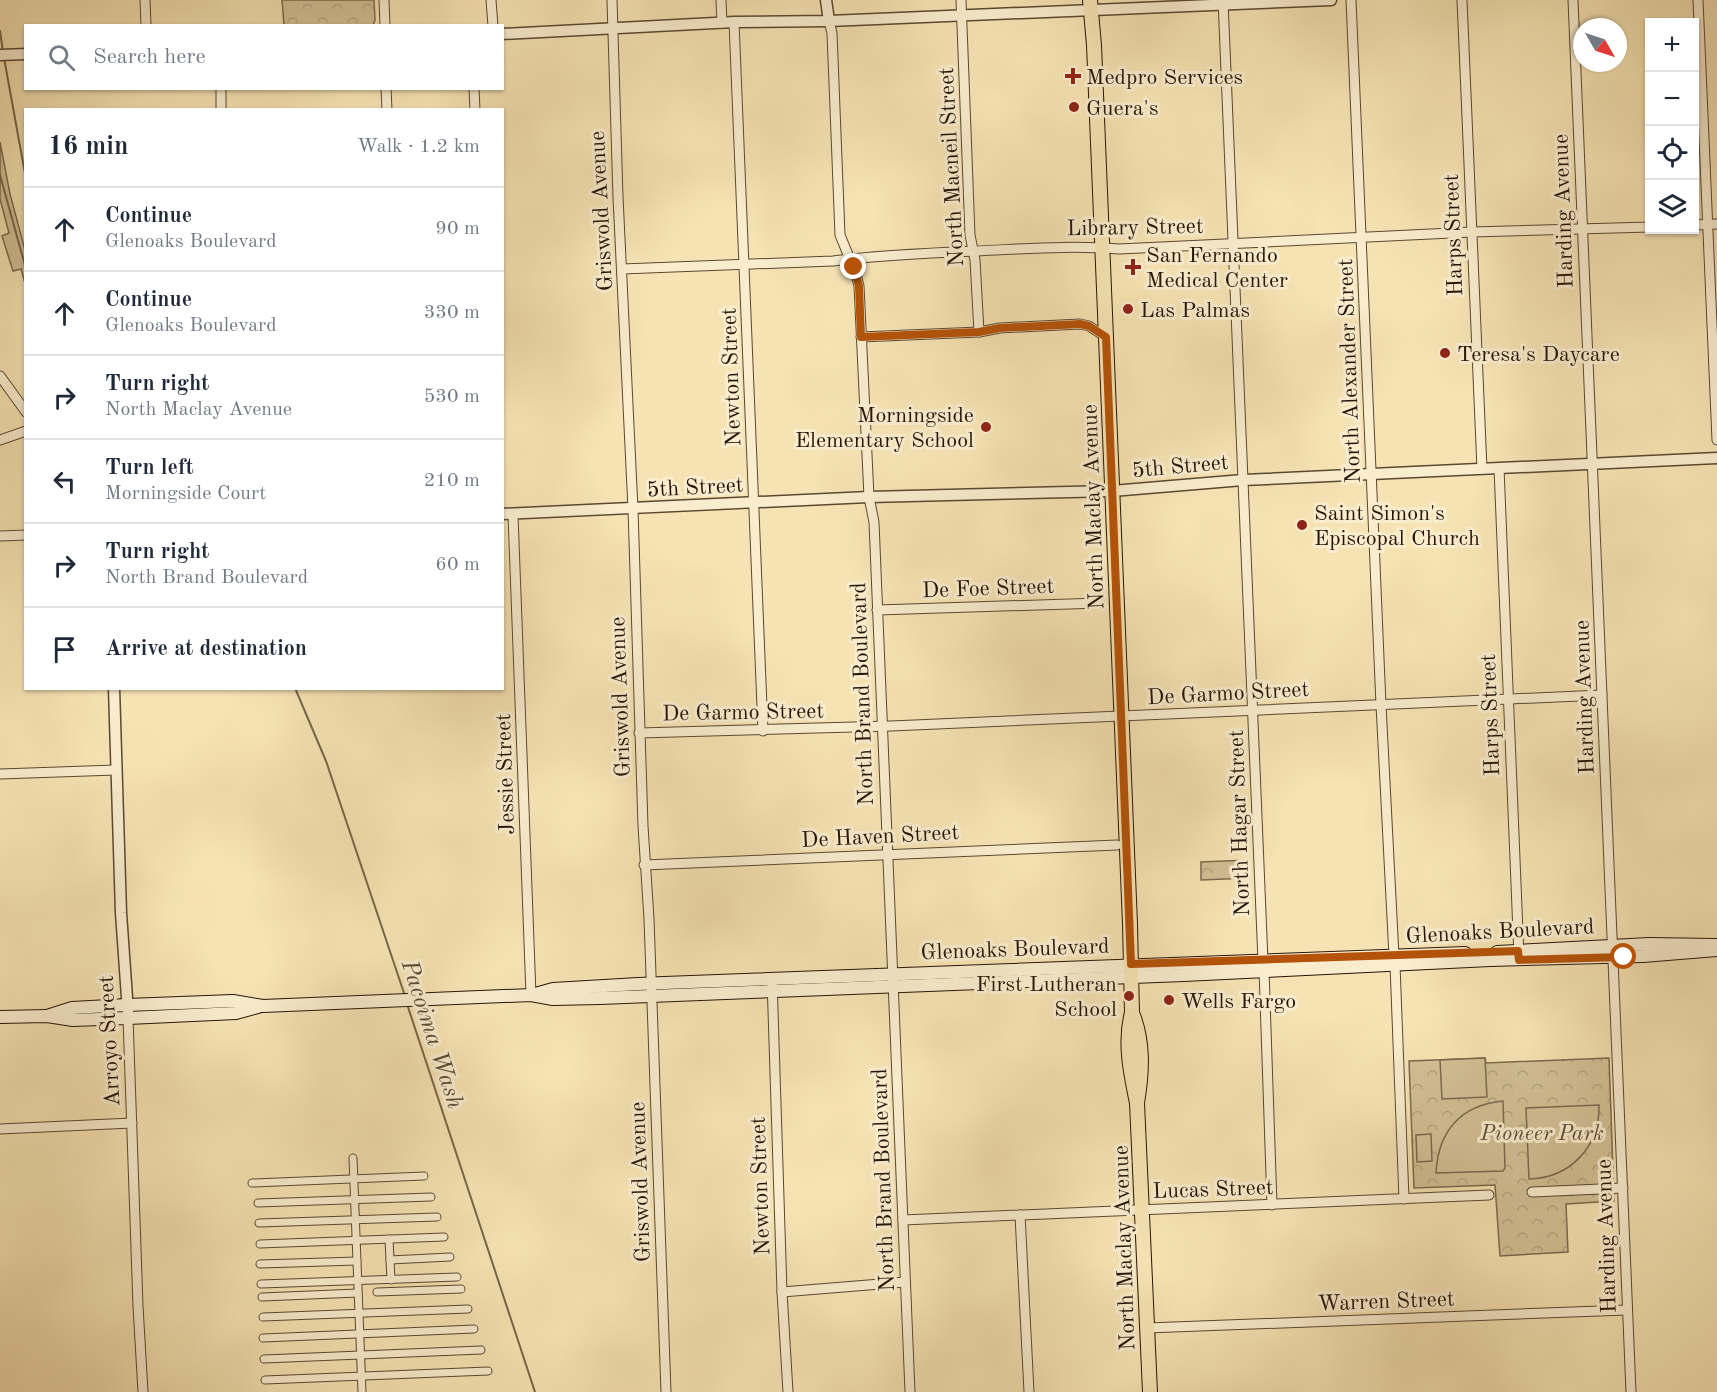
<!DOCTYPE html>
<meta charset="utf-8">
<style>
body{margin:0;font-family:"Old Standard TT",serif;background:#f2f2f3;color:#1f2937}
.controls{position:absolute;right:18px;top:18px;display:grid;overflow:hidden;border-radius:0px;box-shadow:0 2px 4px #0004}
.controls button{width:54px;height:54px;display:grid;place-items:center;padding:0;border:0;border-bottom:2px solid #e0e1e3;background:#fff;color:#1f2937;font:30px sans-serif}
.compass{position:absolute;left:1573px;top:18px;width:54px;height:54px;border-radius:50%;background:#fff;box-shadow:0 2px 4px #0004;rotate:129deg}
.stop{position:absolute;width:18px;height:18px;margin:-14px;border:4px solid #b45309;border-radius:50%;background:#fff}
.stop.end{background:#b45309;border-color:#fff;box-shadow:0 2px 6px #0008}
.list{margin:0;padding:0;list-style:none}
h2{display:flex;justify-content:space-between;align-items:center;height:78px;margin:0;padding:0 24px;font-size:26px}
h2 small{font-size:20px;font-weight:400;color:#747a83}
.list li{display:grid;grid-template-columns:39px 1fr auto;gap:18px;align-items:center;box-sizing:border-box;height:84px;padding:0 24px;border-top:2px solid #e0e1e3}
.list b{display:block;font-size:22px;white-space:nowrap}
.list p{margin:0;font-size:20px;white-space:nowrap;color:#747a83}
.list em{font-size:20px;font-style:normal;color:#747a83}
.icon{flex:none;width:33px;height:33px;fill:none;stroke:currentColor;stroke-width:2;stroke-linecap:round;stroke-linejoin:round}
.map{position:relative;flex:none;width:1717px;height:1392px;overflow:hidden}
.search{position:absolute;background:#fff;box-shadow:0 2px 4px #0004;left:24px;top:24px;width:480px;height:66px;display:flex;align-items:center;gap:15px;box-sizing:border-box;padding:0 21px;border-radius:0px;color:#747a83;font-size:22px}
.panel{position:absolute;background:#fff;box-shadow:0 2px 4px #0004;left:24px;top:108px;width:480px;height:582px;border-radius:0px}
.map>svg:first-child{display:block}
.park{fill:url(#park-crowns);stroke:#7c6a4e;stroke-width:1.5}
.garden{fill:#d3c096;stroke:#7c6a4e;stroke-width:1.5}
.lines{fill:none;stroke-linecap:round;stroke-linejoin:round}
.stream{stroke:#78664b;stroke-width:2}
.pedestrian-casing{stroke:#5a4832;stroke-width:9}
.minor-casing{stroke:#5a4832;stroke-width:11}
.tertiary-casing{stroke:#5a4832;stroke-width:13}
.secondary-casing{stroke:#261407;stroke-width:14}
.primary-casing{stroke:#261407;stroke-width:16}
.pedestrian{stroke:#f9edce;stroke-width:7}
.minor{stroke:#f9edce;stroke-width:9}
.tertiary{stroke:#f9edce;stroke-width:10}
.secondary{stroke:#f9edce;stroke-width:12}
.primary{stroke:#f6e3b3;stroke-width:14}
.route{stroke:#b45309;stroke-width:8}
.poi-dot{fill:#8f2418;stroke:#f9edce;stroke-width:2}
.labels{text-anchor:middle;stroke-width:6;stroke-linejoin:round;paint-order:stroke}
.poi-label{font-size:22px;fill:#261407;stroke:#f9edce;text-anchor:start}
.street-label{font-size:22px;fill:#261407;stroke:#f9edce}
.park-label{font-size:22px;font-style:italic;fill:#635039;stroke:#f9edce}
.water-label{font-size:24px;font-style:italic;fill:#5d4b35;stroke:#f9edce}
</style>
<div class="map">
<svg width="1717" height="1392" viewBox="0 0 1717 1392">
<defs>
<pattern id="park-crowns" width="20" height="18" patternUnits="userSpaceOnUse" patternTransform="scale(1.5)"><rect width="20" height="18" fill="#d3c096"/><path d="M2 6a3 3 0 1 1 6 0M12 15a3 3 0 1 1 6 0" fill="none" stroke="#b5a480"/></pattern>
</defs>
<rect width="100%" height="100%" fill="#f6e3b3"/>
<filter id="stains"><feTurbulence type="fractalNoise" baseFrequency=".00333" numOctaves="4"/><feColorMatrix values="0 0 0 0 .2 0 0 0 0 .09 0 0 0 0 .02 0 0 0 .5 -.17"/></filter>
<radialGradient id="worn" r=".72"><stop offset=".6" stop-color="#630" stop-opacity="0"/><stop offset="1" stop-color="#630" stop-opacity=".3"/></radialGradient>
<g class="park">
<polygon points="282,0 374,0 375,20 373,25 284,25"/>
<polygon points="1248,860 1249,878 1201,880 1201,862"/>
<polygon points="1485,1058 1486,1063 1609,1058 1614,1201 1566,1204 1568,1252 1500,1256 1495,1185 1414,1188 1409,1061"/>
</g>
<g class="garden">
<polygon points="0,142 10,194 25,250 25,283 21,269 13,271 2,236 9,233 0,199"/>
<polygon points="1485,1058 1487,1097 1442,1099 1440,1060"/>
<path d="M 1503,1101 L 1505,1168 L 1503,1171 L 1436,1173 C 1438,1131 1461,1105 1503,1101 Z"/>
<path d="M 1599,1105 C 1600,1147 1570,1178 1529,1179 L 1526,1108 Z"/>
<polygon points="1431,1134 1432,1161 1417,1162 1416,1135"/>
</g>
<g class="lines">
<g class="stream">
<polyline points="0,31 3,52"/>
<polyline points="4,58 26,179"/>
<polyline points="0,175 26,269"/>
<polyline points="295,688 326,761 405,996"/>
<polyline points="407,1004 535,1392"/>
</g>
<defs>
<g id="pedestrian">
<polyline points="353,1158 362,1392"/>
<polyline points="252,1183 424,1176"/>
<polyline points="258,1203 431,1197"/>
<polyline points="259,1223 437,1217"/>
<polyline points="389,1239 391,1280"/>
<polyline points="260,1244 444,1237"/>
<polyline points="390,1260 450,1257"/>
<polyline points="260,1264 357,1261"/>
<polyline points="261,1284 457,1277"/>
<polyline points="377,1292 461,1289"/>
<polyline points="262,1297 358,1293"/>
<polyline points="263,1317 468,1309"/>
<polyline points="263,1338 474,1329"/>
<polyline points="264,1359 481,1350"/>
<polyline points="265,1380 488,1371"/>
</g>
<g id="minor">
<polyline points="145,0 146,26"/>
<polyline points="384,0 385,26"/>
<polyline points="491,0 493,26"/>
<polyline points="612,0 618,197 633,509 643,826 649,919 666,1392"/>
<polyline points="721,0 722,23"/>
<polyline points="961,0 970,235 975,260 979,332"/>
<polyline points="1223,0 1263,961"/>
<polyline points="1351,0 1381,705 1394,956"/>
<polyline points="1462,0 1482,469"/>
<polyline points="1573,0 1631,1392"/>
<polyline points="1698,0 1717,440"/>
<polyline points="829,21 832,33 840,235 856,274 859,286 869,497 874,522 910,1392"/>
<polyline points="734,22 763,731"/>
<polyline points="221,88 221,110"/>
<polyline points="386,88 387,110"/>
<polyline points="474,88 475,110"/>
<polyline points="1694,225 1717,224"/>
<path d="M 622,269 L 833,261 C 880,255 928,253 976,251 C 1024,249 1071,245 1119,249 L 1472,232 L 1650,227"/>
<polyline points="861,337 979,332 1000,328 1080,324 1089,326 1106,337"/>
<polyline points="0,376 26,412"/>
<polyline points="0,440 26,431"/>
<polyline points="1499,468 1519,957"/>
<polyline points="513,515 531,995"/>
<polyline points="0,536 26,535"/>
<polyline points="877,610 1100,603"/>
<polyline points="639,733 891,726 1602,695"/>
<polyline points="0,774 116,770"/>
<polyline points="644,865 1117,845"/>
<polyline points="1395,965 1404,1199"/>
<polyline points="1264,970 1272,1205"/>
<polyline points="772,979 782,1292 788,1392"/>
<polyline points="128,1018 138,1306 143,1392"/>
<polyline points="0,1129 132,1123"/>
<polyline points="1532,1192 1623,1188"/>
<polyline points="1020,1215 1029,1392"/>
<polyline points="903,1220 1489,1195"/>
<polyline points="782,1292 905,1282"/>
<polyline points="1147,1328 1627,1310"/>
</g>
<g id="tertiary">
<polyline points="826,0 829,21"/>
<polyline points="502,34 734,22 829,21 1331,0"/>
<polyline points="0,55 26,54"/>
<polyline points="502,514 869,497 1112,491 1243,480 1717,458"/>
<polyline points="114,688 121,913 128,1012"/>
</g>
<g id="secondary">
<polyline points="1497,952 1649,944 1716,945"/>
<polyline points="535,994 553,989 638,984 1465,953"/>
<polyline points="47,1016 72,1008 127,1005 233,1001 263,1006 531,995 553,999 600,998 1184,975 1490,960 1643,956 1717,950"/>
<polyline points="0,1017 47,1016 73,1020 128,1018 236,1013 258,1007"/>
</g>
<g id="primary">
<path d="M 1090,0 L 1094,45 L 1130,924 L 1132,1013 C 1124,1042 1131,1074 1137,1103"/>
<path d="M 1132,1013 C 1144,1042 1142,1073 1137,1103 L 1150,1392"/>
</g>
</defs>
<use href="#pedestrian" class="pedestrian-casing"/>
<use href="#minor" class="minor-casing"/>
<use href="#tertiary" class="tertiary-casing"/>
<use href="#secondary" class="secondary-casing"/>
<use href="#primary" class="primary-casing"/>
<use href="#pedestrian" class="pedestrian"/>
<use href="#minor" class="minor"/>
<use href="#tertiary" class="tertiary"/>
<use href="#secondary" class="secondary"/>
<use href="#primary" class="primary"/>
</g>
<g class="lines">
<polyline class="route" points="854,267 859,286 861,337 979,332 1000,328 1080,324 1089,326 1106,337 1131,964 1518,951 1519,960 1624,957"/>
</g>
<g class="poi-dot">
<path d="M1070 67h6v6h6v6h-6v6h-6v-6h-6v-6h6z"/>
<circle cx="1074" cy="107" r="6"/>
<path d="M1130 258h6v6h6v6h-6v6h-6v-6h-6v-6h6z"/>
<circle cx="1128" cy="309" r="6"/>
<circle cx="1445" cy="353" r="6"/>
<circle cx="986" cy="427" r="6"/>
<circle cx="1302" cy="525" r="6"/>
<circle cx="1129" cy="996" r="6"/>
<circle cx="1169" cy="1000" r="6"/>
</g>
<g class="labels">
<g class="poi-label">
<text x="1086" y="84">Medpro Services</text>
<text x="1086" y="115">Guera's</text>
<text x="1146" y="262">San Fernando<tspan x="1146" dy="25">Medical Center</tspan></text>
<text x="1140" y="317">Las Palmas</text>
<text x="1457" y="361">Teresa's Daycare</text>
<text x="974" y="422" text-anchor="end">Morningside<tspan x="974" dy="25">Elementary School</tspan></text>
<text x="1314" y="520">Saint Simon's<tspan x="1314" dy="25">Episcopal Church</tspan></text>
<text x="1117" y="991" text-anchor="end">First Lutheran<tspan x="1117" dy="25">School</tspan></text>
<text x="1181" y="1008">Wells Fargo</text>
</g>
<g class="street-label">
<text transform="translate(950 167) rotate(-93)" y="8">North Macneil Street</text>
<text transform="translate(600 211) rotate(-93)" y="8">Griswold Avenue</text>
<text transform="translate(1562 211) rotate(-92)" y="8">Harding Avenue</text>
<text transform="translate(1135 226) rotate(-1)" y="8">Library Street</text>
<text transform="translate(1452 235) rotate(-92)" y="8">Harps Street</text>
<text transform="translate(1348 371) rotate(-92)" y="8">North Alexander Street</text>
<text transform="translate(730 377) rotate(-92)" y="8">Newton Street</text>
<text transform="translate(1180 465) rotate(-5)" y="8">5th Street</text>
<text transform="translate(695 486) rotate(-3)" y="8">5th Street</text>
<text transform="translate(1092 507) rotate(-92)" y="8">North Maclay Avenue</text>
<text transform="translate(988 587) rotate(-2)" y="8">De Foe Street</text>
<text transform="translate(1228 692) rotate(-3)" y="8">De Garmo Street</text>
<text transform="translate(861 694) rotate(-92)" y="8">North Brand Boulevard</text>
<text transform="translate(619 697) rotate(-92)" y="8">Griswold Avenue</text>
<text transform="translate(1583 697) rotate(-92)" y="8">Harding Avenue</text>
<text transform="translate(743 711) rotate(-1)" y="8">De Garmo Street</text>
<text transform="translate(1489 715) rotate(-92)" y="8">Harps Street</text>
<text transform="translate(504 774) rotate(-92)" y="8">Jessie Street</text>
<text transform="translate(1238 823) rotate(-92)" y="8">North Hagar Street</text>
<text transform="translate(880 835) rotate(-3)" y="8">De Haven Street</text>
<text transform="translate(1500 930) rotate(-3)" y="8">Glenoaks Boulevard</text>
<text transform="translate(1015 948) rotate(-2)" y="8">Glenoaks Boulevard</text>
<text transform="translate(108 1041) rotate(-93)" y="8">Arroyo Street</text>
<text transform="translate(882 1180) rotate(-92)" y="8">North Brand Boulevard</text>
<text transform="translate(639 1182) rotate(-92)" y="8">Griswold Avenue</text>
<text transform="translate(759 1186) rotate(-92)" y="8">Newton Street</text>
<text transform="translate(1213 1188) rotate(-2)" y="8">Lucas Street</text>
<text transform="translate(1605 1236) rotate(-92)" y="8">Harding Avenue</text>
<text transform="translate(1123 1248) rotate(-92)" y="8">North Maclay Avenue</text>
<text transform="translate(1386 1300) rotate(-2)" y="8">Warren Street</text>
</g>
<g class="park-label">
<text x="1542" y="1140">Pioneer Park</text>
</g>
<g class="water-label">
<text transform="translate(433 1034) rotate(72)" y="8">Pacoima Wash</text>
</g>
</g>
<rect width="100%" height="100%" filter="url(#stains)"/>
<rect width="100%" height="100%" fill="url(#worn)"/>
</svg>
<div class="controls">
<button>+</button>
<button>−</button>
<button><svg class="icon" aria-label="locate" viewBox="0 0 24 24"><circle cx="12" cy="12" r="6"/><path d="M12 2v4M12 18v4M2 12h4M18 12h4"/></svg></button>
<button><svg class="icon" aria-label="layers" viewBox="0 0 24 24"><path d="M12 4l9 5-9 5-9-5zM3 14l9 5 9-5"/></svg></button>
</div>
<svg class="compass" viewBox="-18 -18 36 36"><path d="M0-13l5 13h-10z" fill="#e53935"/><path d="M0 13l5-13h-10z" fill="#747a83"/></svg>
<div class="stop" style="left:1624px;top:957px"></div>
<div class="stop end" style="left:854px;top:267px"></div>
<div class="search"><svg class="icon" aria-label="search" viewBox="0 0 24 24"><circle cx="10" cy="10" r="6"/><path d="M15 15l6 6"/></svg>Search here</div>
<section class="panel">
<h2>16 min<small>Walk · 1.2 km</small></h2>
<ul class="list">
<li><svg class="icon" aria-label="ahead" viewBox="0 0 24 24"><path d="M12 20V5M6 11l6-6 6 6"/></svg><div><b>Continue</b><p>Glenoaks Boulevard</p></div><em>90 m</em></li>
<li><svg class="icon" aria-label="ahead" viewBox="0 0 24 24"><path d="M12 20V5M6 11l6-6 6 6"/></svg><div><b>Continue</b><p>Glenoaks Boulevard</p></div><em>330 m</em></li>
<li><svg class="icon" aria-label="right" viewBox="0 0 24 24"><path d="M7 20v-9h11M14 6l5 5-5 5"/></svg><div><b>Turn right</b><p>North Maclay Avenue</p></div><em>530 m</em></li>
<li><svg class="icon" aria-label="left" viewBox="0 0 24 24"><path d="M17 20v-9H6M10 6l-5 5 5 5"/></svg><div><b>Turn left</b><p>Morningside Court</p></div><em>210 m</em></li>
<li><svg class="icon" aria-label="right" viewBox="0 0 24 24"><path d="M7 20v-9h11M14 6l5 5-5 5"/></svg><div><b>Turn right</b><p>North Brand Boulevard</p></div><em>60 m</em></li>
<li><svg class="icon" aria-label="arrive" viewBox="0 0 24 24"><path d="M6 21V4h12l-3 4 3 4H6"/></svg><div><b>Arrive at destination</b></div></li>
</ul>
</section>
</div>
